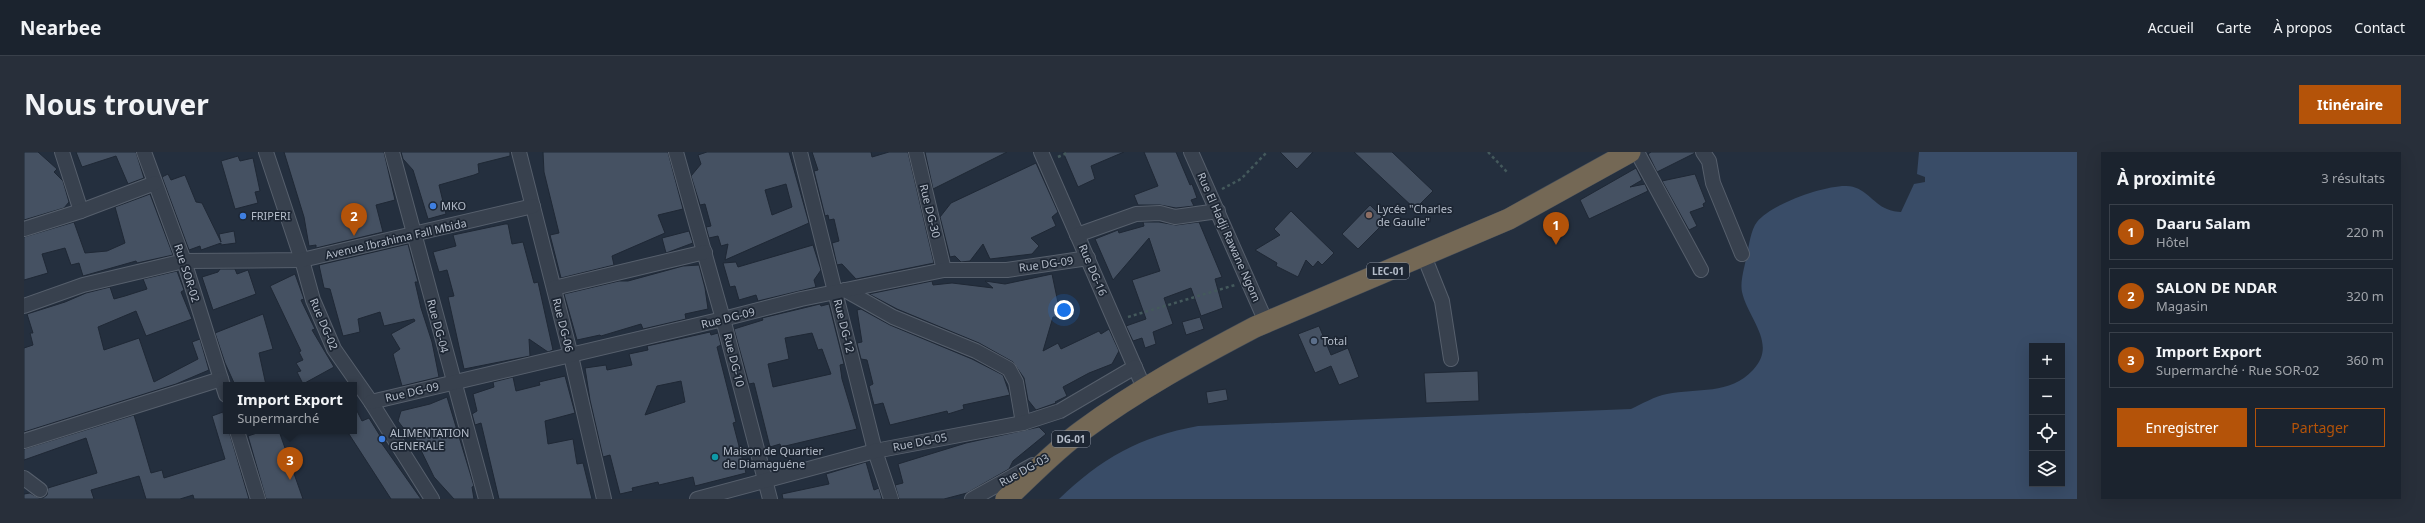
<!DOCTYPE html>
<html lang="fr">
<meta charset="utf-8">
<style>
body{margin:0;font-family:"Noto Sans",sans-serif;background:#282f3a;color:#f1f3f6}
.controls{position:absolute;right:12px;bottom:12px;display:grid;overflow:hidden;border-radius:0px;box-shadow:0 4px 16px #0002}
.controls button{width:36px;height:36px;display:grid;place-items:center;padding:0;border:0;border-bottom:1px solid #39404a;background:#1b232e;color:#f1f3f6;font:20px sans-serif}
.you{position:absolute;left:1040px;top:158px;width:14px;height:14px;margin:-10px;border:3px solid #fff;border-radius:50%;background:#1a73e8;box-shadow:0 0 0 6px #1a73e833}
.badge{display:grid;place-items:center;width:26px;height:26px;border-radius:50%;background:#b45309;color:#fff;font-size:13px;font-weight:700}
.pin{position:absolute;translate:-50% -33px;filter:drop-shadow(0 1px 2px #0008)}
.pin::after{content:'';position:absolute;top:21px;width:14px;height:12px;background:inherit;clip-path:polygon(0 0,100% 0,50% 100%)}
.popup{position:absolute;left:199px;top:230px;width:134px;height:52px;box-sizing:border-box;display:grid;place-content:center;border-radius:0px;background:#1b232e;filter:drop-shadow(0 1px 3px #0005);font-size:13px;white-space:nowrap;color:#a0a4aa}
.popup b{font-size:15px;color:#f1f3f6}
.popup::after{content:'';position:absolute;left:50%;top:100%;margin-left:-8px;border:8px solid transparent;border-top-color:#1b232e}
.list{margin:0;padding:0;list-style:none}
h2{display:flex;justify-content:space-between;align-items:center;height:52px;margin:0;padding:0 16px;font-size:17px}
h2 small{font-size:13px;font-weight:400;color:#a0a4aa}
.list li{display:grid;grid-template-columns:26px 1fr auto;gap:12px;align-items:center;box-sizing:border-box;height:56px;margin:0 8px 8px;padding:0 8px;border:1px solid #39404a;border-radius:0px}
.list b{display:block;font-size:15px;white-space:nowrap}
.list p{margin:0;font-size:13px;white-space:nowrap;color:#a0a4aa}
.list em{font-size:13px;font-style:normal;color:#a0a4aa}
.actions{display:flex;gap:8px;padding:12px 16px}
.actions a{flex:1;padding:9px 0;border:1px solid #b45309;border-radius:0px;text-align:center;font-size:14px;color:#b45309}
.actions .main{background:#b45309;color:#fff}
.icon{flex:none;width:22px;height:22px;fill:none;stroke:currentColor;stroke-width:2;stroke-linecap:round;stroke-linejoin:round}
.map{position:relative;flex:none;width:2053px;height:347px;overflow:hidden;border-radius:0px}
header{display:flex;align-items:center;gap:24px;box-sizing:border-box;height:56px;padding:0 20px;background:#1b232e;border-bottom:1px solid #39404a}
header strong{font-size:19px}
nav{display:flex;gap:22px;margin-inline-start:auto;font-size:14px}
.intro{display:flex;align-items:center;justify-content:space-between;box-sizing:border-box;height:96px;padding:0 24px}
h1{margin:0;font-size:28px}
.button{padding:10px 18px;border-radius:0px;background:#b45309;color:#fff;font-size:14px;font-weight:700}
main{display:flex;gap:24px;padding:0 24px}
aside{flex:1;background:#1b232e;border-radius:0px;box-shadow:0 4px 16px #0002}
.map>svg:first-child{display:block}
.water{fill:#394c67;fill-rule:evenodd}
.building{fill:#455162;stroke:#1f2835;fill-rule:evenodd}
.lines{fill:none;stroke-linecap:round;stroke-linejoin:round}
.minor-casing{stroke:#565f6c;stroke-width:16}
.highway-casing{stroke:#434c59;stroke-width:22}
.path{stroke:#44595c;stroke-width:2.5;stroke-dasharray:3 3;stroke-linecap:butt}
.minor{stroke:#38414e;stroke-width:14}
.highway{stroke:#746855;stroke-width:21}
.shop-dot{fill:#3f7fe0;stroke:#1d2633;stroke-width:1.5}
.education-dot{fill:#8d6e63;stroke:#1d2633;stroke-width:1.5}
.service-dot{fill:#5c6f8a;stroke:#1d2633;stroke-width:1.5}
.culture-dot{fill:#0f9aa8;stroke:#1d2633;stroke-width:1.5}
.labels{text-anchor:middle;stroke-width:3.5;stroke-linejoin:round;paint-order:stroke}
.shield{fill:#1d2633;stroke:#878f9c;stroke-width:1}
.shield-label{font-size:10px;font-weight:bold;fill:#b4bcc9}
.poi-label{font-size:11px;fill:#b4bcc9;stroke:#1d2633;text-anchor:start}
.street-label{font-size:11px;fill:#b4bcc9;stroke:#1d2633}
</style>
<header>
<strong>Nearbee</strong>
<nav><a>Accueil</a><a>Carte</a><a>À propos</a><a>Contact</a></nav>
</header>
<div class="intro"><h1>Nous trouver</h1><a class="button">Itinéraire</a></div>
<main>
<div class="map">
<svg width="2053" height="347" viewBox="0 0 2053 347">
<rect width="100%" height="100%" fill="#242f3e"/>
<path class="water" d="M 1895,0 L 2053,0 L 2053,347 L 1035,347 C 1078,306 1115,285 1174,274 L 1607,257 C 1618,252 1631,244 1643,242 C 1673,236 1706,243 1729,218 C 1754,192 1724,167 1718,140 C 1716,130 1720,117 1722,107 C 1725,96 1726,79 1733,70 C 1747,52 1799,34 1821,34 C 1840,33 1848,51 1863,57 C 1867,59 1873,60 1877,60 L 1890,32 L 1901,30 L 1901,25 L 1893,22 ZM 2008,194 L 2038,194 L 2038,332 L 2008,332 Z"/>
<g class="building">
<polygon points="0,0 14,0 33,17 30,20 39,29 45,50 40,56 0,68"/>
<polygon points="52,0 112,0 120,26 104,32 92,4 58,15"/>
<polygon points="260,0 360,0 371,48 352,53 359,80 292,96 292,93 285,94 280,65"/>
<polygon points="377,0 486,0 486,4 454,12 455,21 450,23 415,33 422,62 404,67 389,18 379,7"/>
<polygon points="519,0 644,0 659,57 634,63 641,81 588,104 590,113 537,126 526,83 535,81 520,20"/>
<path d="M 683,0 L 765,0 L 785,71 L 701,108 L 704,92 L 697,94 L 694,84 L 685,86 L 682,75 L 687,74 L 681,52 L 676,53 L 667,24 L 677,12 L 674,3 ZM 762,32 L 768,55 L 748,63 L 741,38 Z"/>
<polygon points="788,0 847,0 848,5 865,0 884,0 910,111 832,127 818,112 813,113 808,91 815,89 810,67 805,68 804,63 801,64 790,19 794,18"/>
<polygon points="901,0 983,0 909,37"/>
<polygon points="1039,0 1100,0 1067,14 1071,27 1054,35"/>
<polygon points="1120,0 1152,0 1166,33 1168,32 1173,46 1167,48 1170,54 1152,56 1136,53 1114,53 1110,43 1134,34"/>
<polygon points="1256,0 1289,0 1273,17"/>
<polygon points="1330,0 1368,0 1409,39 1391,57"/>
<polygon points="1627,0 1671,0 1671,1 1633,20 1624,2"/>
<polygon points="214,4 216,9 229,6 236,39 231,40 234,51 211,57 197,9"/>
<polygon points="1012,11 1034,60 1028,65 1032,74 1007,86 1015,94 1008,102 966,107 959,92 946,109 937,110 931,104 926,105 916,65 927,51"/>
<polygon points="1612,16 1618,28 1606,35 1621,32 1624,39 1565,67 1556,48"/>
<polygon points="144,22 147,28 161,23 172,50 178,51 197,90 195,82 210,79 212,91 197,93 197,91 177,98 176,94 165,98 138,25"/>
<polygon points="1671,22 1682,50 1679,52 1680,55 1666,60 1673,74 1665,78 1638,29"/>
<polygon points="126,42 149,103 113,111 112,109 59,124 55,111 47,113 41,96 18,102 24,121 0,128 0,85 50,70 61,101 83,99 101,91 91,55"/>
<polygon points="1346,53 1362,69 1334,97 1318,82"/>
<polygon points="1267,59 1310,101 1298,113 1294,109 1289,115 1282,108 1274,125 1252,114 1253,111 1231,98 1256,83 1250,77"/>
<polygon points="1119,70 1135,70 1152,73 1175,70 1198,125 1191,127 1199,156 1177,164 1167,136 1140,146 1149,172 1129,180 1132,192 1121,196 1118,186 1109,189 1102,174 1122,167 1108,128 1136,119 1125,86 1089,128 1071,87 1094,78 1095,81 1120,74"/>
<polygon points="481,72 484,72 488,92 499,90 510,131 514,130 529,198 524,200 505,187 506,204 440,217 424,145 430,144 423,118 415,120 409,100 432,94 429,83"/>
<polygon points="665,79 669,91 642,101 638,86"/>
<polygon points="384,92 394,130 391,130 397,156 408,190 415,225 378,234 369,202 376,197 367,182 391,169 390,167 360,174 356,160 334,167 336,180 319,184 306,137 300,136 295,113"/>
<polygon points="789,93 797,118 790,128 792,135 734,149 732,143 715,148 711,134 706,135 699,111 712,110 714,115"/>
<polygon points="675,113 681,136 684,157 661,162 662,167 619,177 617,172 577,184 576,183 553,188 540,142 595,129 604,129 659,114"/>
<polygon points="196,117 211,117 213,122 224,118 232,142 189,158 178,125 194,120"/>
<polygon points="153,119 160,138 157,140 168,167 122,184 112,159 74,175 80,198 115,186 130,230 174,207 168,190 176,187 185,218 152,232 0,280 0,196 9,193 6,181 9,181 3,162 41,150 62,141 86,135 90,147 101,144 123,137 119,127"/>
<polygon points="271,122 280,147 277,148 291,177 288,178 310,215 279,232 273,220 277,219 272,211 279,208 275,200 277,199 246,134"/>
<polygon points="1028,122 1037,165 1029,165 1019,199 1034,191 1037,197 1075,179 1077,182 1085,177 1095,199 1088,212 1065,221 1039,235 1043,244 1031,250 1032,251 1012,258 1004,248 1000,226 989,210 955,191 873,157 845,142 908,129 909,133 928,131 969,136 961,129 981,132"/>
<path d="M 796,152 L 797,154 L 805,152 L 820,212 L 816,213 L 818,227 L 833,277 L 757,295 L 756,292 L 746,295 L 730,231 L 725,232 L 710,177 L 739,168 L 738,166 ZM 788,181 L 794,198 L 798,197 L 807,222 L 749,235 L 744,212 L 765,207 L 761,186 Z"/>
<polygon points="837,157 866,173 948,207 979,223 986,243 939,253 940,257 924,262 923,259 866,273 859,251 850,253 845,234 849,232 843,208 837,207 833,191 838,190 833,158"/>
<polygon points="239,162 249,197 235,201 242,233 211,233 201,211 191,181"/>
<polygon points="1176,165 1180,177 1162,183 1158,170"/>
<polygon points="1295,174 1307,203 1324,196 1335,225 1315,233 1307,214 1291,221 1274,182"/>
<path d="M 686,180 L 687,183 L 694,181 L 697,193 L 693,195 L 712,270 L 709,271 L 722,321 L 671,334 L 669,325 L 635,333 L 634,330 L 608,336 L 609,339 L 596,342 L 586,303 L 579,305 L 566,248 L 561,216 L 582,213 L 583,218 L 608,213 L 605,202 L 624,198 L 623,194 ZM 657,229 L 661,250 L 621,263 L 633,234 Z"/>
<polygon points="1454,219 1455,249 1402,251 1400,221"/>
<polygon points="541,224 551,261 521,269 524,292 549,287 553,312 559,311 568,347 475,347 457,271 451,273 448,262 453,259 449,242 470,235 469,230 489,225 492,239 516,233 515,230"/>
<polygon points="1202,237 1204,248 1184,252 1182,240"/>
<polygon points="423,245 450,334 448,335 450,347 430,347 410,325 390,284 386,285 374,269 377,259 406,252"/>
<polygon points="330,253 338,269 345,266 358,287 356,289 397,347 367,347 323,279 330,279"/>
<polygon points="199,260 202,279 205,279 225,347 170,347 169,343 156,347 122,347 115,324 67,338 70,347 0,347 0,342 6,341 15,346 19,346 23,343 24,336 73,321 62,286 0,308 0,297 110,263 127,321 138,318 140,326 201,307 188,264"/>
<polygon points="1015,275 1022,282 989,309 985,317 943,341 920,347 875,347 871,333 879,331 874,312 942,291"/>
<polygon points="239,279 255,279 279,347 242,347 224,284"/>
<polygon points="842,310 850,338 855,336 858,347 759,347 758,342 805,332 802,322"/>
</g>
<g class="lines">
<defs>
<g id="minor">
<polyline points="38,0 57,59"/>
<polyline points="120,0 160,109 202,243"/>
<polyline points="242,0 278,108 289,148 310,197 347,250 408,347"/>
<polyline points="368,0 462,347"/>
<polyline points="495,0 547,204 580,347"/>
<polyline points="652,0 699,167 746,347"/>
<polyline points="776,0 851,299 867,347"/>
<polyline points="892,0 920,118"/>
<polyline points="1017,0 1120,236"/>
<polyline points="1167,0 1242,170"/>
<polyline points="1613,0 1677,118"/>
<polyline points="1679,0 1685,9 1689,31 1718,102"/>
<polyline points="0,77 57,59 131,31"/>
<polyline points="1053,83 1112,62 1136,61 1151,65 1194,59"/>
<polyline points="1400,104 1418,149 1427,207"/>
<polyline points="530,136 681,100"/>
<polyline points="821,138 869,165 952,199 985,217 992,230 999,271"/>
<polyline points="0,154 59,133 160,109 278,108 509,54"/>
<polyline points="347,250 699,167 777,147 920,118 983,118 1064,106"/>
<polyline points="213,279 234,347"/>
<polyline points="0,289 197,227"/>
<polyline points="0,326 16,338"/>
<polyline points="673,347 851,299 999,271 1036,259 1111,215"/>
<polyline points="948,347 1009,313"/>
</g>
<path id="highway" d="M 982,347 C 1007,324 1031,298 1059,278 C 1113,238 1172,206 1231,175 L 1485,67 L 1606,0"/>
</defs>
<use href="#minor" class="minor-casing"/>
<use href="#highway" class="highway-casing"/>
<g class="path">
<polyline points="1464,0 1483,20"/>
<polyline points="1034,5 1045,0"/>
<polyline points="1198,37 1217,27 1243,0"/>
<polyline points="1104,165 1211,133"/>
</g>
<use href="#minor" class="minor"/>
<use href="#highway" class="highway"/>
</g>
<g class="shop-dot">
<circle cx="409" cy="54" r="4"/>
<circle cx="219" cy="64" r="4"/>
<circle cx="358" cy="287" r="4"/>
</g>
<circle class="education-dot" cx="1345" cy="63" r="4"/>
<circle class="service-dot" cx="1290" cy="189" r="4"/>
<circle class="culture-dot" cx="691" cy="305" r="4"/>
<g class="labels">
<g class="shield">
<rect x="1343" y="111" width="42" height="16" rx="3"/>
<rect x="1028" y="279" width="38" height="16" rx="3"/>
</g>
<g class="shield-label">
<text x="1364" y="123">LEC-01</text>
<text x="1047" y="291">DG-01</text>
</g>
<g class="poi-label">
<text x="417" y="58">MKO</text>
<text x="1353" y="61">Lycée "Charles<tspan x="1353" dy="13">de Gaulle"</tspan></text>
<text x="227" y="68">FRIPERI</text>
<text x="1298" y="193">Total</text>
<text x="366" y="285">ALIMENTATION<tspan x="366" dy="13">GENERALE</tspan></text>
<text x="699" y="303">Maison de Quartier<tspan x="699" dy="13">de Diamaguéne</tspan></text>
</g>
<g class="street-label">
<text transform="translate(906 59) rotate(76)" y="4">Rue DG-30</text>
<text transform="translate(1205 85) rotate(66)" y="4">Rue El Hadji Rawane Ngom</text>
<text transform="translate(372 87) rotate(-13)" y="4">Avenue Ibrahima Fall Mbida</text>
<text transform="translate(1022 112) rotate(-8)" y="4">Rue DG-09</text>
<text transform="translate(1069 118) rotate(67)" y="4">Rue DG-16</text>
<text transform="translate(163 121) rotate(72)" y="4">Rue SOR-02</text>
<text transform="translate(704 166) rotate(-14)" y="4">Rue DG-09</text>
<text transform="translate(300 172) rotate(67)" y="4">Rue DG-02</text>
<text transform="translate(539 173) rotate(76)" y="4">Rue DG-06</text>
<text transform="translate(414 174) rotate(75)" y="4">Rue DG-04</text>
<text transform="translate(820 174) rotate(76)" y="4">Rue DG-12</text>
<text transform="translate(710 208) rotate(76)" y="4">Rue DG-10</text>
<text transform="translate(388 240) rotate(-13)" y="4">Rue DG-09</text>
<text transform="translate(896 290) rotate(-11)" y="4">Rue DG-05</text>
<text transform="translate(1000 318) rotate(-29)" y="4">Rue DG-03</text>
</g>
</g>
</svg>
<div class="controls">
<button>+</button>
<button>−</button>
<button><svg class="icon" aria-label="locate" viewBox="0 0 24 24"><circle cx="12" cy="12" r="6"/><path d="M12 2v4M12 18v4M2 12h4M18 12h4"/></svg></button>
<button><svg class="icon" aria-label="layers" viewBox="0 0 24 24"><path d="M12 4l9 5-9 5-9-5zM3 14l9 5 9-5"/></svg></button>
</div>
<div class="you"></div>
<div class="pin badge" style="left:1532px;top:93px">1</div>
<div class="pin badge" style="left:330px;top:84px">2</div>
<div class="pin badge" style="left:266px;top:328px">3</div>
<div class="popup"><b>Import Export</b>Supermarché</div>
</div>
<aside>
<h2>À proximité<small>3 résultats</small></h2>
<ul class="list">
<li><span class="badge">1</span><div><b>Daaru Salam</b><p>Hôtel</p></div><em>220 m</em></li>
<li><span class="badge">2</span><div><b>SALON DE NDAR</b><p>Magasin</p></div><em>320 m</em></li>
<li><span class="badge">3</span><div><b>Import Export</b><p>Supermarché · Rue SOR-02</p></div><em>360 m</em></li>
</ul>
<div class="actions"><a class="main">Enregistrer</a><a>Partager</a></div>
</aside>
</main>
